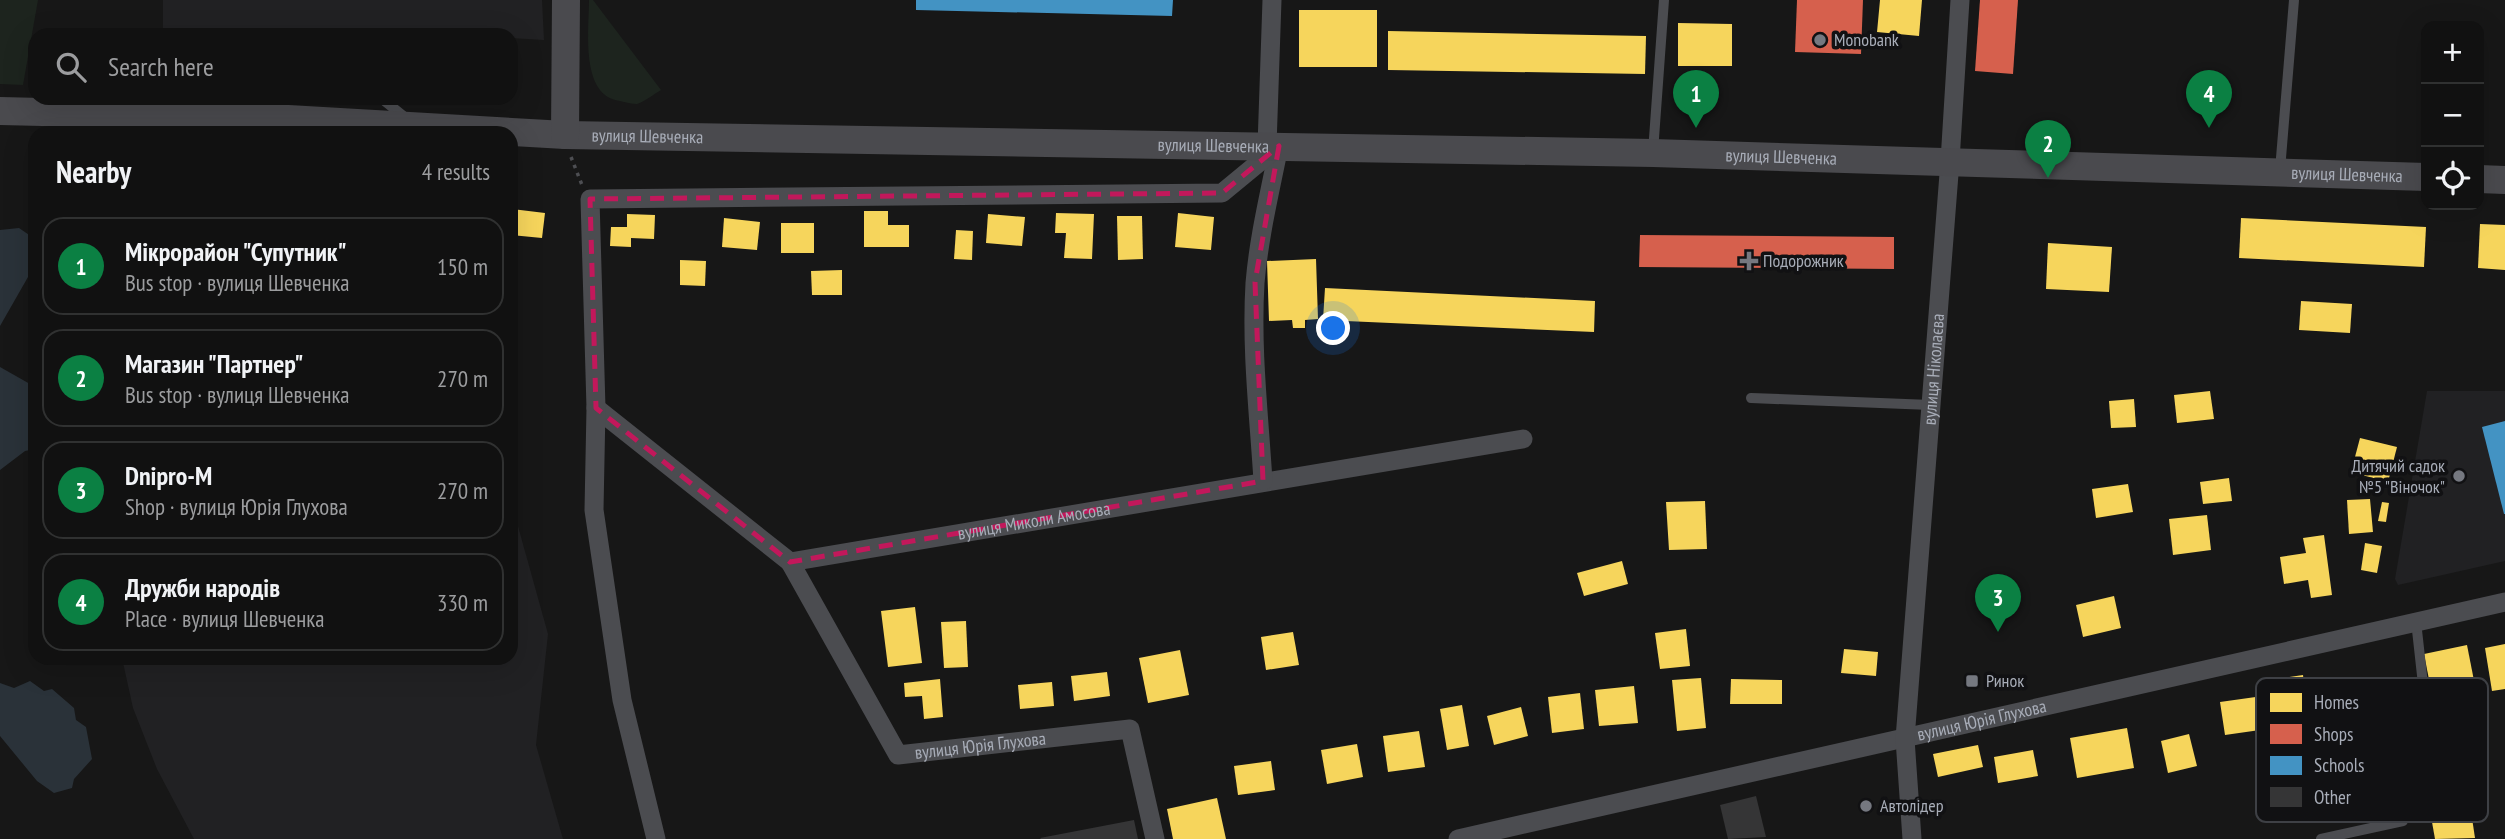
<!DOCTYPE html>
<meta charset="utf-8">
<style>
body{margin:0;font-family:"PT Sans Narrow",sans-serif;background:#1e1f1f;color:#f1f3f6}
.controls{position:absolute;right:21px;top:21px;display:grid;overflow:hidden;border-radius:14px;box-shadow:0 7px 28px #0002}
.controls button{width:63px;height:63px;display:grid;place-items:center;padding:0;border:0;border-bottom:2px solid #303131;background:#111;color:#f1f3f6;font:35px sans-serif}
.you{position:absolute;left:1334px;top:329px;width:24px;height:24px;margin:-18px;border:5px solid #fff;border-radius:50%;background:#1a73e8;box-shadow:0 0 0 10px #1a73e833}
.badge{display:grid;place-items:center;width:46px;height:46px;border-radius:50%;background:#0b8043;color:#fff;font-size:23px;font-weight:700}
.pin{position:absolute;translate:-50% -58px;filter:drop-shadow(0 2px 4px #0008)}
.pin::after{content:'';position:absolute;top:37px;width:24px;height:21px;background:inherit;clip-path:polygon(0 0,100% 0,50% 100%)}
.list{margin:0;padding:0;list-style:none}
h2{display:flex;justify-content:space-between;align-items:center;height:91px;margin:0;padding:0 28px;font-size:30px}
h2 small{font-size:23px;font-weight:400;color:#9c9d9f}
.list li{display:grid;grid-template-columns:46px 1fr auto;gap:21px;align-items:center;box-sizing:border-box;height:98px;margin:0 14px 14px;padding:0 14px;border:2px solid #303131;border-radius:21px}
.list b{display:block;font-size:26px;white-space:nowrap}
.list p{margin:0;font-size:23px;white-space:nowrap;color:#9c9d9f}
.list em{font-size:23px;font-style:normal;color:#9c9d9f}
.icon{flex:none;width:38px;height:38px;fill:none;stroke:currentColor;stroke-width:2;stroke-linecap:round;stroke-linejoin:round}
.map{position:relative;flex:none;width:2505px;height:839px;overflow:hidden}
.search{position:absolute;background:#111;box-shadow:0 7px 28px #0002;left:28px;top:28px;width:490px;height:77px;display:flex;align-items:center;gap:18px;box-sizing:border-box;padding:0 24px;border-radius:21px;color:#9c9d9f;font-size:26px}
.panel{position:absolute;background:#111;box-shadow:0 7px 28px #0002;left:28px;top:126px;width:490px;height:539px;border-radius:21px}
.map>svg:first-child{display:block}
.built{fill:#212123}
.green{fill:#1d241e}
.water{fill:#2a3239}
.homes{fill:#f6d55c}
.shops{fill:#d6604d}
.schools{fill:#4393c3}
.building{fill:#353536}
.lines{fill:none;stroke-linecap:round;stroke-linejoin:round}
.path{stroke:#4d4e52;stroke-width:3.5;stroke-dasharray:3.5 5;stroke-linecap:butt}
.lane{stroke:#4b4c50;stroke-width:10}
.street{stroke:#4b4c50;stroke-width:19}
.secondary{stroke:#4a4a4e;stroke-width:28}
.marked{fill:none;stroke:#c2185b;stroke-width:5;stroke-dasharray:14 9;stroke-linejoin:round}
.poi-dot{fill:#757880;stroke:#111113;stroke-width:2.5}
.labels{text-anchor:middle;stroke-width:7;stroke-linejoin:round;paint-order:stroke}
.poi-label{font-size:18px;fill:#a8adb8;stroke:#111113;text-anchor:start}
.street-label{font-size:18px;fill:#a8adb8;stroke:#111113}
.key{fill:#111113;stroke:#3e4045;stroke-width:2}
.key-label{font-size:19px;fill:#a8adb8}
</style>
<div class="map">
<svg width="2505" height="839" viewBox="0 0 2505 839">
<rect width="100%" height="100%" fill="#171717"/>
<g class="built">
<polygon points="163,0 542,0 544,40 511,38 511,35 163,35"/>
<polygon points="2427,391 2505,391 2505,561 2398,585 2395,579"/>
<polygon points="511,501 548,634 536,745 563,839 194,839 157,769 133,708 122,658 511,658"/>
</g>
<g class="green">
<polygon points="0,0 38,0 23,85 0,84"/>
<path d="M 589,0 L 593,0 L 661,90 C 654,94 644,102 637,104 C 632,104 625,102 620,101 C 580,96 589,30 589,0 Z"/>
</g>
<g class="water">
<polygon points="19,228 35,239 35,281 28,277 0,326 0,230"/>
<polygon points="0,367 30,384 35,383 35,449 25,451 0,470"/>
<polygon points="30,681 44,691 52,689 74,708 76,720 86,727 92,759 74,779 72,788 54,793 37,781 0,736 0,683 14,688"/>
</g>
<g class="homes">
<polygon points="1880,0 1922,0 1919,36 1877,32"/>
<rect x="1299" y="10" width="78" height="57"/>
<polygon points="1678,23 1732,24 1732,66 1678,66"/>
<polygon points="1388,31 1646,36 1645,74 1388,70"/>
<polygon points="512,209 545,213 542,238 511,235"/>
<polygon points="864,211 888,211 888,225 909,225 909,247 864,247"/>
<polygon points="1056,213 1094,214 1092,259 1064,258 1066,233 1055,233"/>
<polygon points="1178,213 1214,217 1211,250 1175,247"/>
<polygon points="627,214 655,215 654,239 631,238 631,247 610,246 611,227 627,227"/>
<polygon points="988,214 1025,217 1022,246 986,243"/>
<polygon points="1117,216 1142,216 1143,259 1118,260"/>
<polygon points="724,218 760,222 757,250 722,247"/>
<polygon points="2241,218 2426,227 2424,267 2239,258"/>
<rect x="781" y="223" width="33" height="30"/>
<polygon points="2480,224 2505,225 2505,270 2478,268"/>
<polygon points="956,230 973,231 972,260 954,259"/>
<polygon points="2048,243 2112,247 2109,292 2046,289"/>
<polygon points="1316,259 1318,319 1305,320 1305,328 1293,328 1292,320 1269,321 1267,261"/>
<polygon points="680,260 706,261 705,286 680,285"/>
<polygon points="842,270 842,295 812,295 811,271"/>
<polygon points="1325,288 1595,301 1594,332 1323,320"/>
<polygon points="2301,301 2352,304 2350,333 2299,330"/>
<polygon points="2210,391 2214,419 2177,423 2174,395"/>
<polygon points="2134,399 2136,427 2111,428 2109,401"/>
<polygon points="2360,438 2397,447 2388,482 2351,472"/>
<polygon points="2229,478 2232,501 2203,504 2200,482"/>
<polygon points="2128,484 2133,512 2096,518 2092,489"/>
<polygon points="2370,499 2373,532 2349,534 2347,500"/>
<polygon points="1705,501 1707,549 1669,550 1666,502"/>
<polygon points="2382,502 2389,503 2386,522 2378,521"/>
<polygon points="2207,515 2211,550 2173,555 2169,519"/>
<polygon points="2324,535 2332,595 2311,598 2308,580 2284,584 2280,557 2306,553 2303,538"/>
<polygon points="2365,543 2382,546 2377,573 2361,570"/>
<polygon points="1622,561 1628,584 1584,596 1577,573"/>
<polygon points="2114,596 2121,628 2083,637 2076,605"/>
<polygon points="915,607 922,663 888,667 881,611"/>
<polygon points="966,621 968,667 944,668 941,622"/>
<polygon points="1686,629 1690,666 1660,669 1655,633"/>
<polygon points="1293,632 1299,665 1266,670 1261,637"/>
<polygon points="2505,644 2505,689 2492,691 2485,648"/>
<polygon points="2467,645 2478,701 2435,710 2424,654"/>
<polygon points="1844,649 1878,652 1876,676 1841,673"/>
<polygon points="1180,650 1189,695 1148,703 1139,658"/>
<polygon points="1107,672 1110,696 1074,701 1071,676"/>
<polygon points="2303,675 2309,723 2225,735 2220,702 2277,694 2275,679"/>
<polygon points="2358,677 2363,708 2338,713 2332,682"/>
<polygon points="1701,678 1706,728 1677,731 1672,680"/>
<polygon points="940,679 943,717 924,719 922,696 905,697 904,683"/>
<polygon points="1731,679 1782,680 1782,704 1730,704"/>
<polygon points="1052,682 1054,706 1020,709 1018,685"/>
<polygon points="1634,686 1638,723 1599,726 1595,690"/>
<polygon points="1580,693 1584,729 1552,733 1548,697"/>
<polygon points="1462,705 1469,746 1447,750 1440,709"/>
<polygon points="1521,707 1528,736 1494,745 1487,716"/>
<polygon points="2127,728 2134,768 2077,778 2070,738"/>
<polygon points="1419,731 1425,767 1388,772 1383,736"/>
<polygon points="2189,734 2197,766 2168,773 2161,741"/>
<polygon points="1357,744 1363,777 1327,784 1321,750"/>
<polygon points="1978,745 1983,767 1938,777 1933,754"/>
<polygon points="2033,750 2038,776 1998,783 1994,757"/>
<polygon points="1271,761 1275,790 1238,795 1234,766"/>
<polygon points="1217,798 1226,839 1173,839 1167,809"/>
<polygon points="2469,798 2475,838 2435,839 2429,805"/>
</g>
<g class="shops">
<polygon points="1797,0 1863,0 1861,54 1795,52"/>
<polygon points="1980,0 2018,0 2013,74 1975,71"/>
<polygon points="1640,235 1894,237 1894,269 1639,267"/>
</g>
<g class="schools">
<polygon points="916,0 1173,0 1172,16 916,10"/>
<polygon points="2505,421 2505,514 2504,514 2482,427"/>
</g>
<g class="building">
<polygon points="1756,796 1766,837 1728,839 1720,805"/>
<polygon points="1134,820 1138,839 1041,839 1040,838"/>
</g>
<g class="lines">
<polyline class="path" points="571,157 582,185"/>
<g class="lane">
<polyline points="381,98 407,119"/>
<polyline points="1653,152 1664,0"/>
<polyline points="2280,170 2294,0"/>
<polyline points="1751,398 1931,405"/>
<polyline points="2321,839 2403,821 2431,757 2416,621"/>
</g>
<g class="street">
<polyline points="1267,146 1272,0"/>
<path id="s1" d="M 596,408 L 790,562 L 1523,439"/>
<path d="M 1263,481 C 1259,415 1251,349 1255,283 C 1259,236 1270,192 1279,146"/>
<path id="s2" d="M 790,562 L 898,755 L 1130,729 L 1155,839"/>
<polyline points="656,839 622,700 594,510 596,408 590,199 1222,193 1279,146"/>
<path id="s3" d="M 1458,839 L 2505,602"/>
<path id="s4" d="M 1912,839 L 1905,739 L 1950,161 L 1960,0"/>
</g>
<g class="secondary">
<path id="s5" d="M 0,111 L 253,117 L 565,135 L 1653,153 L 2426,177"/>
<polyline points="565,135 566,0"/>
<polyline points="2479,179 2505,180"/>
</g>
</g>
<path class="marked" d="M 1279,146 L 1255,282 L 1263,481 L 790,562 L 596,408 L 590,199 L 1222,193 Z"/>
<g class="poi-dot">
<circle cx="1820" cy="40" r="7"/>
<path d="M1745.5 250.5h7v7h7v7h-7v7h-7v-7h-7v-7h7z"/>
<circle cx="2459" cy="476" r="7"/>
<rect x="1965" y="674" width="14" height="14" rx="3.5"/>
<circle cx="1866" cy="806" r="7"/>
</g>
<g class="labels">
<g class="poi-label">
<text x="1834" y="46">Monobank</text>
<text x="1763" y="267">Подорожник</text>
<text x="2445" y="472" text-anchor="end">Дитячий садок<tspan x="2445" dy="21">№5 "Віночок"</tspan></text>
<text x="1986" y="687">Ринок</text>
<text x="1880" y="812">Автолідер</text>
</g>
<g class="street-label">
<text dy="6" stroke="none"><textPath href="#s5" startOffset="648">вулиця Шевченка</textPath></text>
<text dy="6" stroke="none"><textPath href="#s5" startOffset="1214">вулиця Шевченка</textPath></text>
<text dy="6" stroke="none"><textPath href="#s5" startOffset="1782">вулиця Шевченка</textPath></text>
<text dy="6" stroke="none"><textPath href="#s5" startOffset="2348">вулиця Шевченка</textPath></text>
<text dy="6" stroke="none"><textPath href="#s4" startOffset="471">вулиця Ніколаєва</textPath></text>
<text dy="6" stroke="none"><textPath href="#s1" startOffset="495">вулиця Миколи Амосова</textPath></text>
<text dy="6" stroke="none"><textPath href="#s3" startOffset="537">вулиця Юрія Глухова</textPath></text>
<text dy="6" stroke="none"><textPath href="#s2" startOffset="304">вулиця Юрія Глухова</textPath></text>
</g>
</g>
<rect x="2256" y="678" width="232" height="144" rx="10" class="key"/>
<rect x="2270" y="693" width="32" height="19" fill="#f6d55c"/>
<rect x="2270" y="724" width="32" height="20" fill="#d6604d"/>
<rect x="2270" y="756" width="32" height="19" fill="#4393c3"/>
<rect x="2270" y="787" width="32" height="20" fill="#353536"/>
<g class="key-label">
<text x="2314" y="709">Homes</text>
<text x="2314" y="741">Shops</text>
<text x="2314" y="772">Schools</text>
<text x="2314" y="804">Other</text>
</g>
</svg>
<div class="controls">
<button>+</button>
<button>−</button>
<button><svg class="icon" aria-label="locate" viewBox="0 0 24 24"><circle cx="12" cy="12" r="6"/><path d="M12 2v4M12 18v4M2 12h4M18 12h4"/></svg></button>
</div>
<div class="you"></div>
<div class="pin badge" style="left:1696px;top:128px">1</div>
<div class="pin badge" style="left:2048px;top:178px">2</div>
<div class="pin badge" style="left:1998px;top:632px">3</div>
<div class="pin badge" style="left:2209px;top:128px">4</div>
<div class="search"><svg class="icon" aria-label="search" viewBox="0 0 24 24"><circle cx="10" cy="10" r="6"/><path d="M15 15l6 6"/></svg>Search here</div>
<section class="panel">
<h2>Nearby<small>4 results</small></h2>
<ul class="list">
<li><span class="badge">1</span><div><b>Мікрорайон &quot;Супутник&quot;</b><p>Bus stop · вулиця Шевченка</p></div><em>150 m</em></li>
<li><span class="badge">2</span><div><b>Магазин &quot;Партнер&quot;</b><p>Bus stop · вулиця Шевченка</p></div><em>270 m</em></li>
<li><span class="badge">3</span><div><b>Dnipro-M</b><p>Shop · вулиця Юрія Глухова</p></div><em>270 m</em></li>
<li><span class="badge">4</span><div><b>Дружби народів</b><p>Place · вулиця Шевченка</p></div><em>330 m</em></li>
</ul>
</section>
</div>
